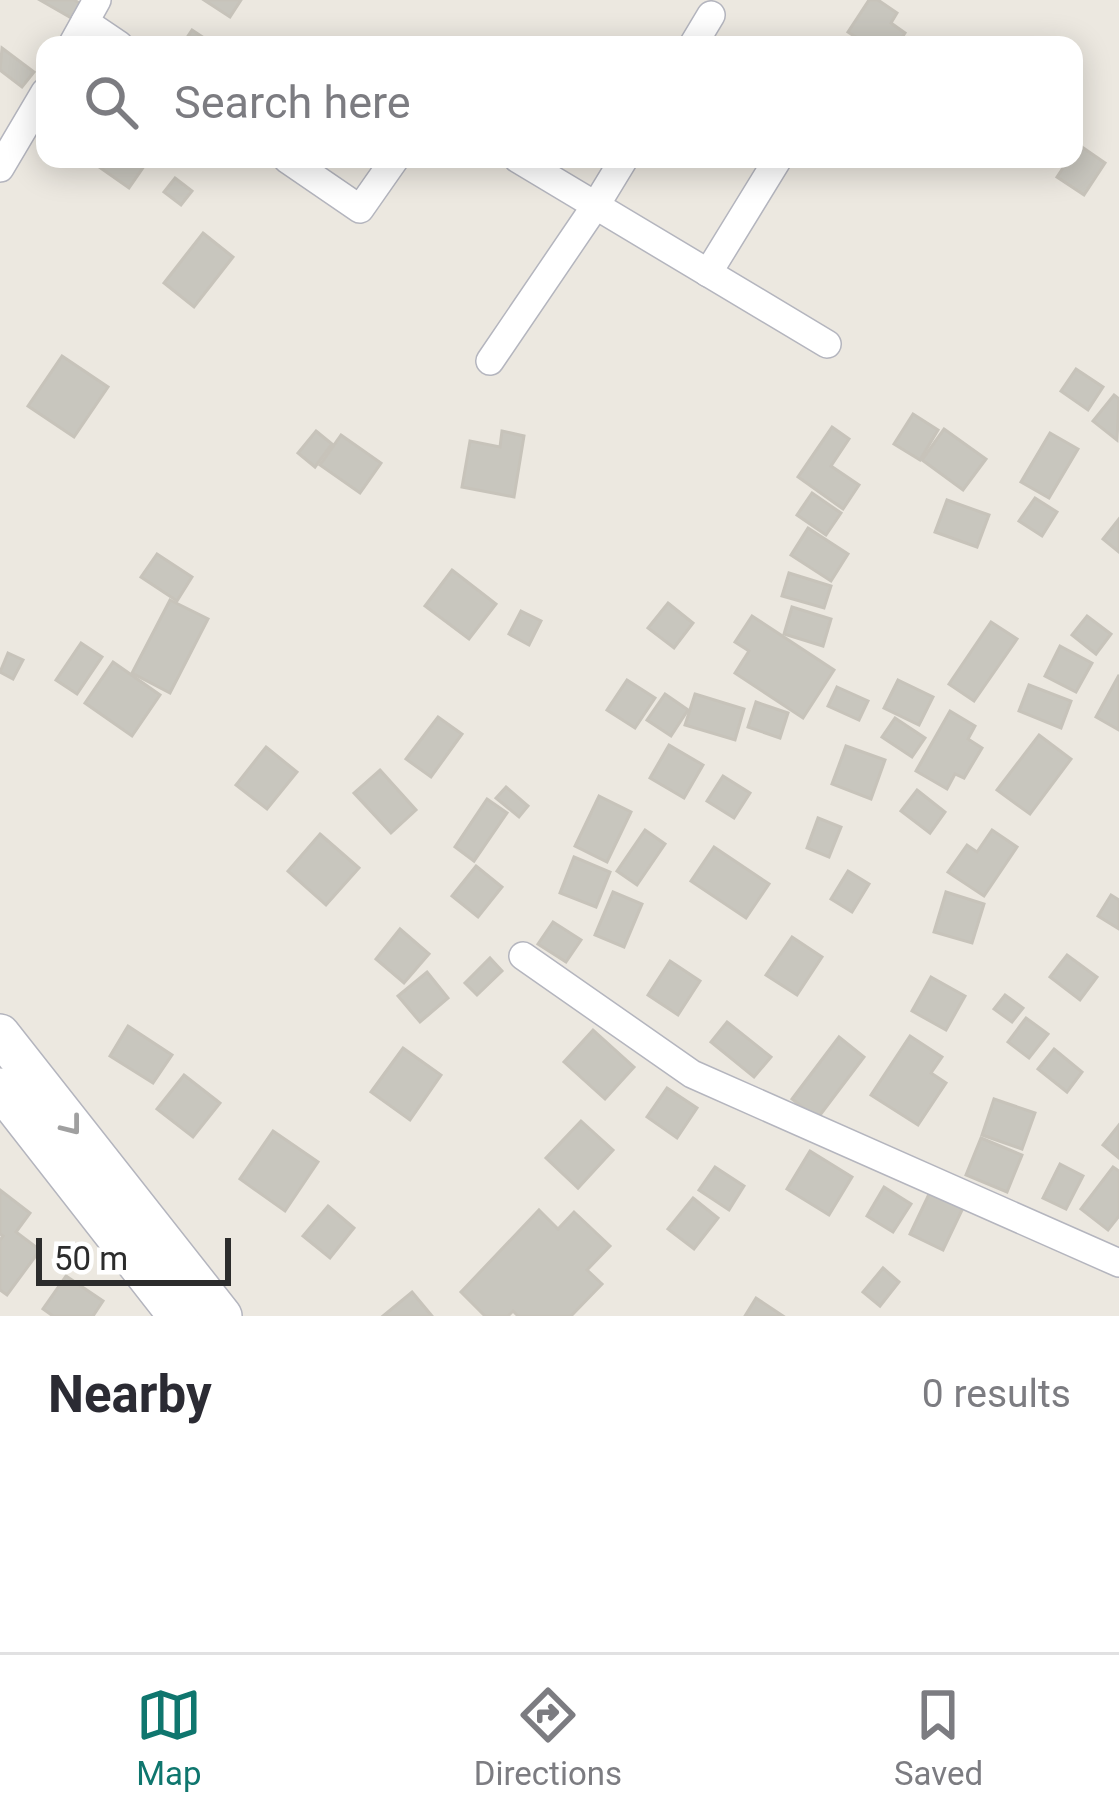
<!DOCTYPE html>
<style>
body{margin:0;font-family:Roboto,sans-serif;background:#f7f7f7;color:#2b2b33}
.scale{position:absolute;left:36px;bottom:30px;width:195px;box-sizing:border-box;padding-left:12px;border:6px solid #2c2c2c;border-top:0;font-size:33px;line-height:42px;white-space:nowrap;color:#2c2c2c;-webkit-text-stroke:9px #fff;paint-order:stroke}
.list{margin:0;padding:0;list-style:none}
h2{display:flex;justify-content:space-between;align-items:center;height:156px;margin:0;padding:0 48px;font-size:51px}
h2 small{font-size:39px;font-weight:400;color:#7c7c81}
.icon{flex:none;width:66px;height:66px;fill:none;stroke:currentColor;stroke-width:2;stroke-linecap:round;stroke-linejoin:round}
.map{position:relative;flex:none;width:1119px;height:1316px;overflow:hidden}
.search{position:absolute;background:#fff;box-shadow:0 6px 30px #0003;left:36px;right:36px;top:36px;height:132px;display:flex;align-items:center;gap:30px;box-sizing:border-box;padding:0 42px;border-radius:24px;color:#7c7c81;font-size:45px}
.sheet{height:336px;background:#fff}
nav{display:flex;justify-content:space-around;align-items:center;box-sizing:border-box;height:168px;border-top:3px solid #e1e1e2;background:#fff;font-size:33px;color:#7c7c81}
nav a{display:grid;justify-items:center;gap:6px}
nav .on{color:#0f766e}
.map>svg:first-child{display:block}
.building{fill:#c8c6be;stroke:#c7c3ba;stroke-width:3}
.lines{fill:none;stroke-linecap:round;stroke-linejoin:round}
.street-casing{stroke:#b4b5be;stroke-width:30}
.secondary-casing{stroke:#b4b5be;stroke-width:42}
.street{stroke:#fff;stroke-width:27}
.secondary{stroke:#fff;stroke-width:39}
.oneway{stroke:#a0a0a0}
</style>
<div class="map">
<svg width="1119" height="1316" viewBox="0 0 1119 1316">
<rect width="100%" height="100%" fill="#ece8e0"/>
<g class="building">
<polygon points="40,0 74,0 81,4 73,19"/>
<polygon points="204,0 241,0 230,17"/>
<polygon points="869,0 878,0 897,13 891,23 905,33 897,45 868,45 848,32"/>
<polygon points="192,30 213,44 212,45 182,45"/>
<polygon points="2,48 34,72 22,87 0,70"/>
<polygon points="1079,145 1105,163 1084,195 1057,177 1069,159 1074,159 1074,152"/>
<polygon points="98,159 149,159 129,188 95,164"/>
<polygon points="175,178 192,191 181,205 164,192"/>
<polygon points="203,233 233,257 194,307 164,283"/>
<polygon points="62,356 108,387 74,437 28,406"/>
<polygon points="1076,369 1103,387 1088,410 1061,391"/>
<polygon points="1114,395 1119,399 1117,440 1093,421"/>
<polygon points="913,414 938,430 920,460 894,444"/>
<polygon points="832,427 849,439 831,466 859,485 843,509 798,477"/>
<polygon points="944,429 986,459 963,490 922,460"/>
<polygon points="316,431 332,444 315,467 298,453"/>
<polygon points="502,431 524,436 514,497 462,487 470,441 500,447"/>
<polygon points="1050,433 1078,449 1049,498 1021,482"/>
<polygon points="341,435 381,463 360,493 320,465"/>
<polygon points="812,493 841,513 826,535 797,515"/>
<polygon points="1035,498 1057,512 1042,536 1019,521"/>
<polygon points="947,500 989,515 977,547 935,532"/>
<polygon points="1119,519 1119,552 1103,539"/>
<polygon points="808,528 848,554 831,581 791,555"/>
<polygon points="157,554 192,577 177,601 141,577"/>
<polygon points="452,570 496,604 469,639 425,606"/>
<polygon points="789,573 831,586 824,608 782,596"/>
<polygon points="170,600 208,619 170,693 132,673"/>
<polygon points="668,603 693,623 674,648 648,628"/>
<polygon points="792,607 831,619 823,646 784,634"/>
<polygon points="521,611 541,621 529,645 509,634"/>
<polygon points="752,616 834,670 803,718 735,673 749,651 735,642"/>
<polygon points="1087,616 1111,634 1096,654 1072,635"/>
<polygon points="991,622 1017,639 974,701 949,684"/>
<polygon points="81,643 102,657 77,694 56,680"/>
<polygon points="1060,646 1092,663 1076,692 1045,676"/>
<polygon points="8,653 23,660 13,679 0,672"/>
<polygon points="113,662 160,695 132,736 85,703"/>
<polygon points="1119,675 1119,730 1096,717"/>
<polygon points="627,680 655,698 635,728 607,710"/>
<polygon points="898,680 933,697 919,725 884,708"/>
<polygon points="1029,685 1071,701 1061,728 1019,711"/>
<polygon points="837,687 868,701 859,720 828,706"/>
<polygon points="665,694 688,710 671,736 647,720"/>
<polygon points="695,694 744,709 735,740 685,725"/>
<polygon points="756,702 788,713 780,738 748,727"/>
<polygon points="950,711 975,726 968,739 982,748 964,778 955,774 947,789 916,771"/>
<polygon points="438,717 462,734 431,777 406,759"/>
<polygon points="895,718 925,738 912,757 882,737"/>
<polygon points="1039,735 1071,759 1030,814 997,790"/>
<polygon points="669,745 703,765 684,798 650,778"/>
<polygon points="846,746 885,760 871,799 832,784"/>
<polygon points="266,747 297,772 267,809 236,785"/>
<polygon points="380,770 416,810 391,833 354,793"/>
<polygon points="723,776 750,793 734,818 707,801"/>
<polygon points="506,787 528,806 519,817 496,798"/>
<polygon points="917,790 945,812 930,833 901,811"/>
<polygon points="599,796 631,812 607,862 575,846"/>
<polygon points="487,799 507,813 474,861 455,847"/>
<polygon points="818,818 841,827 829,857 807,848"/>
<polygon points="645,830 665,844 637,885 617,871"/>
<polygon points="992,830 1017,847 984,896 948,872 967,845 977,852"/>
<polygon points="320,834 359,868 326,905 288,871"/>
<polygon points="714,847 769,884 746,918 691,881"/>
<polygon points="574,857 610,872 596,907 560,893"/>
<polygon points="476,866 502,887 478,917 452,896"/>
<polygon points="848,871 869,884 852,912 831,899"/>
<polygon points="613,892 642,904 624,947 595,935"/>
<polygon points="946,892 984,904 972,943 934,932"/>
<polygon points="1111,895 1119,900 1119,929 1098,916"/>
<polygon points="553,922 581,940 566,962 538,944"/>
<polygon points="400,929 429,954 404,983 376,959"/>
<polygon points="792,937 822,957 797,995 766,975"/>
<polygon points="1067,955 1097,977 1080,1000 1050,977"/>
<polygon points="490,958 502,971 477,995 465,983"/>
<polygon points="670,961 700,981 678,1015 648,995"/>
<polygon points="427,972 448,998 420,1022 398,996"/>
<polygon points="931,977 965,996 946,1030 912,1011"/>
<polygon points="1005,995 1023,1008 1012,1022 994,1009"/>
<polygon points="1026,1018 1048,1034 1029,1058 1008,1042"/>
<polygon points="727,1022 771,1057 754,1077 711,1042"/>
<polygon points="128,1026 172,1055 153,1083 110,1056"/>
<polygon points="593,1030 634,1067 605,1099 564,1062"/>
<polygon points="910,1036 942,1057 931,1073 946,1083 918,1125 871,1095"/>
<polygon points="839,1037 864,1057 817,1119 792,1099"/>
<polygon points="403,1048 441,1075 410,1120 371,1092"/>
<polygon points="1054,1049 1082,1072 1067,1092 1038,1069"/>
<polygon points="184,1075 220,1103 193,1137 157,1109"/>
<polygon points="667,1088 697,1108 677,1138 647,1117"/>
<polygon points="994,1099 1035,1113 1022,1149 982,1135"/>
<polygon points="581,1121 613,1150 578,1188 546,1158"/>
<polygon points="1119,1125 1119,1158 1103,1145"/>
<polygon points="273,1131 318,1162 285,1211 240,1179"/>
<polygon points="981,1138 1022,1155 1007,1192 966,1175"/>
<polygon points="810,1151 852,1177 829,1215 787,1189"/>
<polygon points="1060,1164 1083,1176 1066,1209 1043,1198"/>
<polygon points="715,1167 744,1186 729,1210 699,1190"/>
<polygon points="1113,1167 1119,1171 1119,1216 1108,1230 1081,1209"/>
<polygon points="884,1187 911,1204 893,1232 867,1216"/>
<polygon points="0,1190 30,1213 16,1232 40,1250 7,1295 0,1290 0,1240 3,1236 0,1234"/>
<polygon points="930,1192 963,1208 943,1250 910,1234"/>
<polygon points="693,1198 718,1218 694,1249 668,1229"/>
<polygon points="328,1206 354,1228 330,1258 303,1236"/>
<polygon points="539,1210 558,1229 574,1212 610,1246 587,1270 602,1284 571,1316 518,1316 513,1311 508,1316 485,1316 461,1292"/>
<polygon points="883,1268 899,1282 880,1306 863,1292"/>
<polygon points="66,1276 103,1301 93,1316 53,1316 43,1309"/>
<polygon points="412,1292 432,1316 383,1316"/>
<polygon points="756,1298 783,1316 745,1316"/>
</g>
<g class="lines">
<defs>
<g id="street">
<polyline points="85,22 119,45"/>
<polyline points="72,45 97,0"/>
<polyline points="693,45 711,15"/>
<polyline points="287,159 360,209 395,159"/>
<polyline points="518,159 827,344"/>
<polyline points="0,168 45,92"/>
<polyline points="708,273 778,159"/>
<polyline points="490,361 596,205 624,159"/>
<polyline points="523,956 692,1074 1119,1263"/>
</g>
<g id="secondary">
<polyline points="0,1034 222,1316"/>
<polyline points="0,1088 178,1316"/>
</g>
</defs>
<use href="#street" class="street-casing"/>
<use href="#secondary" class="secondary-casing"/>
<use href="#street" class="street"/>
<use href="#secondary" class="secondary"/>
</g>
<defs><path id="oneway-chevron" d="M-2-3.5L2.5 0L-2 3.5" fill="none" stroke-width="1.6" stroke-linecap="round" stroke-linejoin="round" transform="scale(3)"/></defs>
<use class="oneway" href="#oneway-chevron" transform="translate(72 1126) rotate(52)"/>
</svg>
<div class="scale">50 m</div>
<div class="search"><svg class="icon" aria-label="search" viewBox="0 0 24 24"><circle cx="10" cy="10" r="6"/><path d="M15 15l6 6"/></svg>Search here</div>
</div>
<section class="sheet">
<h2>Nearby<small>0 results</small></h2>
<ul class="list">
</ul>
</section>
<nav>
<a class="on"><svg class="icon" aria-label="map" viewBox="0 0 24 24"><path d="M3 6l6-2 6 2 6-2v14l-6 2-6-2-6 2zM9 4v14M15 6v14"/></svg>Map</a>
<a><svg class="icon" aria-label="directions" viewBox="0 0 24 24"><path d="M12 3l9 9-9 9-9-9zM9 14v-3h6M13 9l2 2-2 2"/></svg>Directions</a>
<a><svg class="icon" aria-label="saved" viewBox="0 0 24 24"><path d="M7 4h10v16l-5-4-5 4z"/></svg>Saved</a>
</nav>
